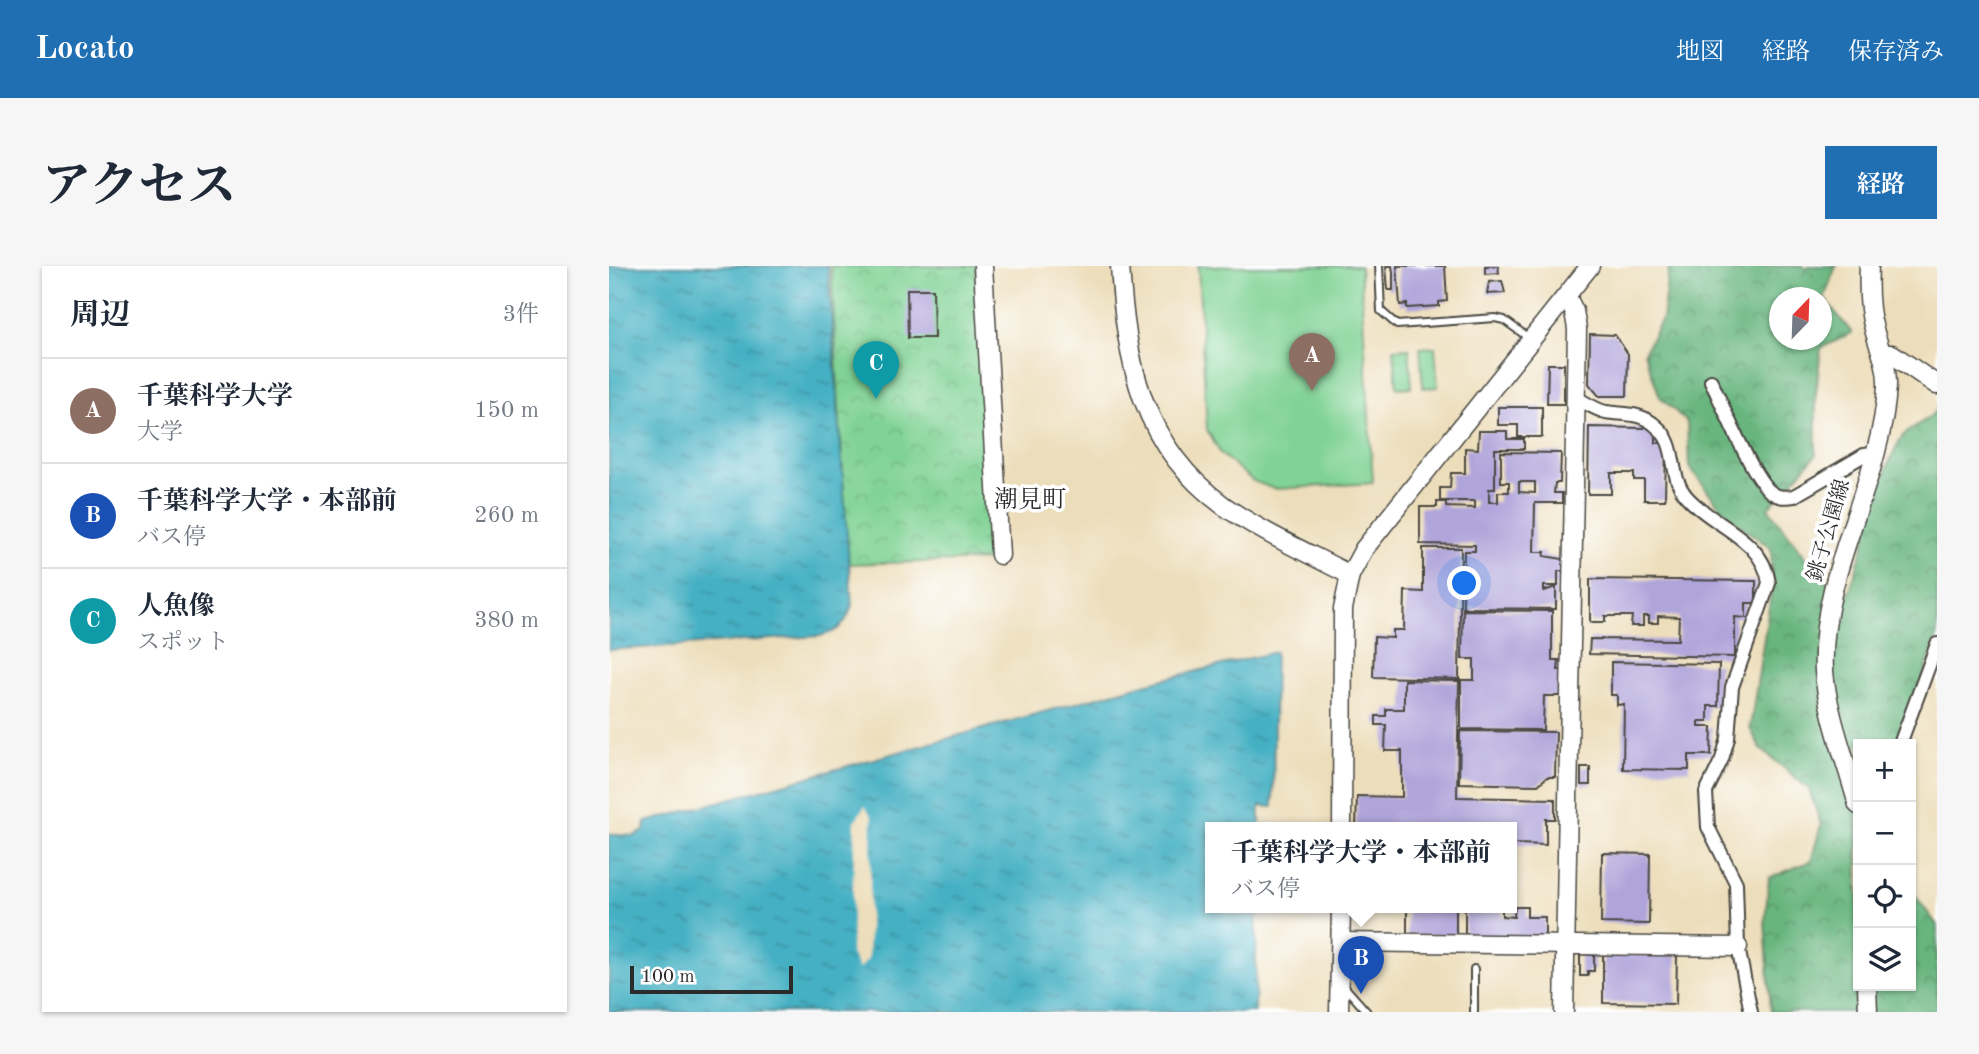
<!DOCTYPE html>
<html lang="ja">
<meta charset="utf-8">
<style>
body{margin:0;font-family:"Old Standard TT","Noto Serif JP",serif;background:#f6f6f7;color:#1f2937}
.controls{position:absolute;right:21px;bottom:21px;display:grid;overflow:hidden;border-radius:0px;box-shadow:0 2px 5px #0004}
.controls button{width:63px;height:63px;display:grid;place-items:center;padding:0;border:0;border-bottom:2px solid #e0e1e3;background:#fff;color:#1f2937;font:35px sans-serif}
.compass{position:absolute;left:1160px;top:21px;width:63px;height:63px;border-radius:50%;background:#fff;box-shadow:0 2px 5px #0004;rotate:23deg}
.scale{position:absolute;left:21px;bottom:18px;width:163px;box-sizing:border-box;padding-left:7px;border:4px solid #2b2b2b;border-top:0;font-size:19px;line-height:24px;white-space:nowrap;color:#2b2b2b;-webkit-text-stroke:5px #fff;paint-order:stroke}
.you{position:absolute;left:856px;top:318px;width:24px;height:24px;margin:-18px;border:5px solid #fff;border-radius:50%;background:#1a73e8;box-shadow:0 0 0 10px #1a73e833}
.badge{display:grid;place-items:center;width:46px;height:46px;border-radius:50%;background:#1f6fb2;color:#fff;font-size:23px;font-weight:700}
.pin{position:absolute;translate:-50% -58px;filter:drop-shadow(0 2px 4px #0008)}
.pin::after{content:'';position:absolute;top:37px;width:24px;height:21px;background:inherit;clip-path:polygon(0 0,100% 0,50% 100%)}
.popup{position:absolute;left:596px;top:556px;width:312px;height:91px;box-sizing:border-box;display:grid;place-content:center;border-radius:0px;background:#fff;filter:drop-shadow(0 2px 5px #0005);font-size:23px;white-space:nowrap;color:#747a83}
.popup b{font-size:26px;color:#1f2937}
.popup::after{content:'';position:absolute;left:50%;top:100%;margin-left:-14px;border:14px solid transparent;border-top-color:#fff}
.list{margin:0;padding:0;list-style:none}
h2{display:flex;justify-content:space-between;align-items:center;height:91px;margin:0;padding:0 28px;font-size:30px}
h2 small{font-size:23px;font-weight:400;color:#747a83}
.list li{display:grid;grid-template-columns:46px 1fr auto;gap:21px;align-items:center;box-sizing:border-box;height:105px;padding:0 28px;border-top:2px solid #e0e1e3}
.list b{display:block;font-size:26px;white-space:nowrap}
.list p{margin:0;font-size:23px;white-space:nowrap;color:#747a83}
.list em{font-size:23px;font-style:normal;color:#747a83}
.icon{flex:none;width:38px;height:38px;fill:none;stroke:currentColor;stroke-width:2;stroke-linecap:round;stroke-linejoin:round}
.map{position:relative;flex:none;width:1328px;height:746px;overflow:hidden;border-radius:0px}
header{display:flex;align-items:center;gap:42px;box-sizing:border-box;height:98px;padding:0 35px;background:#1f6fb2;color:#fff}
header strong{font-size:33px}
nav{display:flex;gap:38px;margin-inline-start:auto;font-size:24px}
.intro{display:flex;align-items:center;justify-content:space-between;box-sizing:border-box;height:168px;padding:0 42px}
h1{margin:0;font-size:49px}
.button{padding:18px 32px;border-radius:0px;background:#1f6fb2;color:#fff;font-size:24px;font-weight:700}
main{display:flex;gap:42px;padding:0 42px}
aside{flex:1;background:#fff;border-radius:0px;box-shadow:0 2px 5px #0004}
.map>svg:first-child{display:block}
.forest{fill:url(#forest-crowns);stroke:#4a7054;stroke-width:2;fill-rule:evenodd}
.park{fill:url(#park-crowns);stroke:#567f60;stroke-width:2}
.garden{fill:#81d395;stroke:#567f60;stroke-width:2}
.water{fill:url(#water-ripples);stroke:#386e77;stroke-width:2}
.pier{fill:#eddebb}
.building{fill:#b0a5da;fill-rule:evenodd}
.lines{fill:none;stroke-linecap:round;stroke-linejoin:round}
.lane-casing{stroke:#484641;stroke-width:10}
.street-casing{stroke:#484641;stroke-width:16}
.secondary-casing{stroke:#484641;stroke-width:21}
.lane{stroke:#fff;stroke-width:6}
.street{stroke:#fff;stroke-width:12}
.secondary{stroke:#fff;stroke-width:18}
.labels{text-anchor:middle;stroke-width:7;stroke-linejoin:round;paint-order:stroke}
.street-label{font-size:21px;fill:#2b2b2b;stroke:#fff}
.quarter-label{font-size:24px;fill:#2b2b2b;stroke:#fff}
</style>
<header>
<strong>Locato</strong>
<nav><a>地図</a><a>経路</a><a>保存済み</a></nav>
</header>
<div class="intro"><h1>アクセス</h1><a class="button">経路</a></div>
<main>
<aside>
<h2>周辺<small>3件</small></h2>
<ul class="list">
<li><span class="badge" style="background:#8d6e63">A</span><div><b>千葉科学大学</b><p>大学</p></div><em>150 m</em></li>
<li><span class="badge" style="background:#1a4fb4">B</span><div><b>千葉科学大学・本部前</b><p>バス停</p></div><em>260 m</em></li>
<li><span class="badge" style="background:#0f9aa8">C</span><div><b>人魚像</b><p>スポット</p></div><em>380 m</em></li>
</ul>
</aside>
<div class="map">
<svg width="1328" height="746" viewBox="0 0 1328 746">
<defs>
<pattern id="forest-crowns" width="20" height="18" patternUnits="userSpaceOnUse" patternTransform="scale(1.75)"><rect width="20" height="18" fill="#68b57e"/><path d="M2 6a3 3 0 1 1 6 0M12 15a3 3 0 1 1 6 0" fill="none" stroke="#569367"/></pattern>
<pattern id="park-crowns" width="20" height="18" patternUnits="userSpaceOnUse" patternTransform="scale(1.75)"><rect width="20" height="18" fill="#81d395"/><path d="M2 6a3 3 0 1 1 6 0M12 15a3 3 0 1 1 6 0" fill="none" stroke="#70b581"/></pattern>
<pattern id="water-ripples" width="26" height="14" patternUnits="userSpaceOnUse" patternTransform="scale(1.75)"><rect width="26" height="14" fill="#45b0c3"/><path d="M2 4q2-2 4 0t4 0M15 11q2-2 4 0t4 0" fill="none" stroke="#3a8f9f"/></pattern>
</defs>
<rect width="100%" height="100%" fill="#fff"/>
<filter id="ink" filterUnits="userSpaceOnUse"><feTurbulence type="fractalNoise" baseFrequency=".0143" numOctaves="2"/><feDisplacementMap in="SourceGraphic" scale="14" xChannelSelector="R" yChannelSelector="G"/><feConvolveMatrix kernelMatrix="1 2 1 2 8 2 1 2 1" color-interpolation-filters="sRGB"/></filter>
<filter id="wash" filterUnits="userSpaceOnUse"><feTurbulence type="fractalNoise" baseFrequency=".00686" numOctaves="4" result="noise"/><feDisplacementMap in="SourceGraphic" scale="28" xChannelSelector="R" yChannelSelector="G"/><feGaussianBlur stdDeviation="1.57" result="paint"/><feColorMatrix in="noise" values="0 0 0 0 0 0 0 0 0 0 0 0 0 0 0 0 0 1.4 0 .05"/><feComposite in="paint" operator="in"/></filter>
<g filter="url(#wash)">
<rect width="100%" height="100%" fill="#eddebb"/>
<path class="forest" d="M 1060,0 L 1194,0 L 1197,3 L 1201,0 L 1227,0 L 1215,32 L 1243,67 L 1212,82 L 1207,127 L 1207,189 L 1159,242 L 1213,312 L 1238,331 C 1258,280 1264,222 1291,174 C 1299,160 1319,157 1328,143 L 1328,371 L 1290,478 L 1249,478 L 1249,720 L 1302,720 L 1302,624 L 1328,659 L 1328,746 L 1162,746 L 1156,656 L 1160,612 L 1202,595 L 1212,559 L 1200,523 L 1151,482 L 1141,462 L 1163,321 L 1162,282 L 1119,251 L 1080,201 L 1078,156 L 1051,131 L 1035,86 L 1053,53 ZM 1170,32 L 1212,32 L 1212,74 L 1170,74 Z"/>
<polygon class="park" points="222,0 367,0 385,294 239,298"/>
<g class="garden">
<polygon points="589,0 751,0 764,217 665,223 644,215 612,188 598,164"/>
<polygon points="826,81 829,121 814,122 811,82"/>
<polygon points="800,82 803,121 788,122 785,83"/>
</g>
<g class="water">
<path d="M 0,0 L 219,0 L 243,339 C 238,357 230,366 211,370 L 0,384 Z"/>
<polygon points="666,386 664,541 651,540 651,562 602,562 602,642 648,642 646,746 0,746 0,568 25,570 35,565 37,556 539,417"/>
</g>
<polygon class="pier" points="256,540 263,551 259,693 250,703 242,687 246,555"/>
<g id="blocks">
<g class="building">
<polygon points="777,0 783,0 784,6 784,24 779,24"/>
<polygon points="788,0 836,0 838,35 830,36 830,40 798,42 798,38 791,39"/>
<polygon points="876,0 889,0 890,7 876,8"/>
<polygon points="893,15 896,27 878,28 880,16"/>
<polygon points="298,23 324,23 325,72 299,72"/>
<polygon points="981,68 1006,69 1019,88 1018,130 990,130 980,118"/>
<polygon points="939,98 955,98 955,138 938,138"/>
<polygon points="889,141 933,141 933,171 909,171 909,159 889,159"/>
<polygon points="1036,156 1047,161 1047,177 1057,177 1056,234 1035,234 1035,214 1025,214 1025,207 1002,207 1002,228 979,228 980,161 1035,162"/>
<path d="M 870,165 L 898,165 L 898,173 L 915,173 L 915,183 L 886,183 L 886,223 L 880,223 L 880,236 L 889,236 L 889,226 L 900,226 L 900,216 L 892,216 L 892,186 L 952,187 L 951,217 L 946,217 L 945,227 L 953,227 L 953,237 L 926,237 L 925,286 L 936,286 L 935,290 L 954,293 L 954,305 L 949,305 L 949,320 L 935,320 L 935,325 L 947,321 L 947,343 L 854,342 L 855,285 L 866,285 L 866,279 L 811,278 L 811,241 L 828,241 L 828,236 L 837,236 L 837,241 L 866,242 L 866,235 L 831,235 L 831,222 L 841,222 L 842,207 L 856,207 L 856,182 L 869,183 ZM 910,216 L 926,216 L 926,227 L 910,226 Z"/>
<polygon points="814,282 852,282 850,413 764,411 765,371 784,372 784,364 795,364 796,325 814,326"/>
<polygon points="981,313 1147,315 1147,337 1137,337 1137,352 1126,351 1126,391 980,388 981,373 1069,374 1070,351 1049,350 1049,357 1040,357 1040,350 1034,350 1034,360 1022,360 1023,350 996,350 996,356 981,356"/>
<polygon points="854,344 943,345 943,394 950,394 949,404 952,404 952,430 935,430 934,464 852,463 852,414 865,414 865,393 853,393"/>
<polygon points="1002,396 1110,398 1109,440 1099,440 1099,455 1090,455 1090,461 1103,461 1102,489 1080,489 1080,504 1014,503 1015,438 1008,439 1008,429 1002,429"/>
<polygon points="795,414 850,415 848,531 946,533 946,553 937,553 937,579 903,578 903,562 747,562 748,530 793,531 793,485 776,485 777,459 767,459 767,450 777,450 777,443 795,443"/>
<polygon points="851,465 947,466 946,511 938,511 929,519 850,517"/>
<rect x="972" y="501" width="9" height="18"/>
<polygon points="993,587 1041,588 1040,658 992,657"/>
<polygon points="906,641 918,641 918,651 936,651 936,673 856,671 856,642 893,642 893,650 905,651"/>
<polygon points="798,642 847,642 847,670 798,669"/>
<polygon points="971,688 985,689 985,705 979,705 979,710 971,710"/>
<polygon points="994,688 1068,689 1067,738 994,737"/>
</g>
</g>
</g>
<g filter="url(#ink)">
<use href="#blocks" fill-opacity="0" stroke="#484641" stroke-width="2"/>
<g class="lines">
<defs>
<g id="lane">
<polyline points="770,0 772,45 788,59 886,52 895,54 920,72"/>
<polyline points="735,720 758,746"/>
<polyline points="865,746 865,703"/>
</g>
<g id="street">
<path d="M 1102,115 C 1113,138 1145,215 1163,227 C 1171,232 1176,231 1185,230 L 1255,189 L 1264,188"/>
<path d="M 968,132 C 977,137 987,144 997,146 C 1015,149 1032,146 1047,160 C 1071,179 1058,209 1078,231 C 1105,261 1154,272 1160,317 L 1123,421 L 1119,472 L 1113,493 L 1097,526 L 1099,561 L 1127,617 L 1129,681 L 1142,746"/>
<polyline points="1291,478 1328,378"/>
</g>
<g id="secondary">
<polyline points="374,0 391,289"/>
<path d="M 511,0 C 517,95 532,180 615,240 C 654,267 699,287 741,309"/>
<polyline points="1274,88 1283,88 1328,119"/>
<path d="M 1249,539 C 1238,498 1218,447 1215,405 C 1210,306 1273,217 1278,120 C 1279,99 1270,83 1265,63 C 1259,43 1259,21 1260,0"/>
<polyline points="733,562 734,343 741,309 755,283 981,0"/>
<polyline points="732,676 1129,681"/>
<polyline points="1258,720 1259,746"/>
<polyline points="730,746 732,642"/>
<polyline points="955,746 968,63 965,45 958,31"/>
</g>
</defs>
<use href="#lane" class="lane-casing"/>
<use href="#street" class="street-casing"/>
<use href="#secondary" class="secondary-casing"/>
<use href="#lane" class="lane"/>
<use href="#street" class="street"/>
<use href="#secondary" class="secondary"/>
</g>
</g>
<g class="labels">
<g class="street-label">
<text transform="translate(1219 264) rotate(-74)" y="7">銚子公園線</text>
</g>
<g class="quarter-label">
<text x="421" y="241">潮見町</text>
</g>
</g>
</svg>
<div class="controls">
<button>+</button>
<button>−</button>
<button><svg class="icon" aria-label="locate" viewBox="0 0 24 24"><circle cx="12" cy="12" r="6"/><path d="M12 2v4M12 18v4M2 12h4M18 12h4"/></svg></button>
<button><svg class="icon" aria-label="layers" viewBox="0 0 24 24"><path d="M12 4l9 5-9 5-9-5zM3 14l9 5 9-5"/></svg></button>
</div>
<svg class="compass" viewBox="-18 -18 36 36"><path d="M0-13l5 13h-10z" fill="#e53935"/><path d="M0 13l5-13h-10z" fill="#747a83"/></svg>
<div class="scale">100 m</div>
<div class="you"></div>
<div class="pin badge" style="left:703px;top:125px;background:#8d6e63">A</div>
<div class="pin badge" style="left:752px;top:728px;background:#1a4fb4">B</div>
<div class="popup"><b>千葉科学大学・本部前</b>バス停</div>
<div class="pin badge" style="left:267px;top:133px;background:#0f9aa8">C</div>
</div>
</main>
